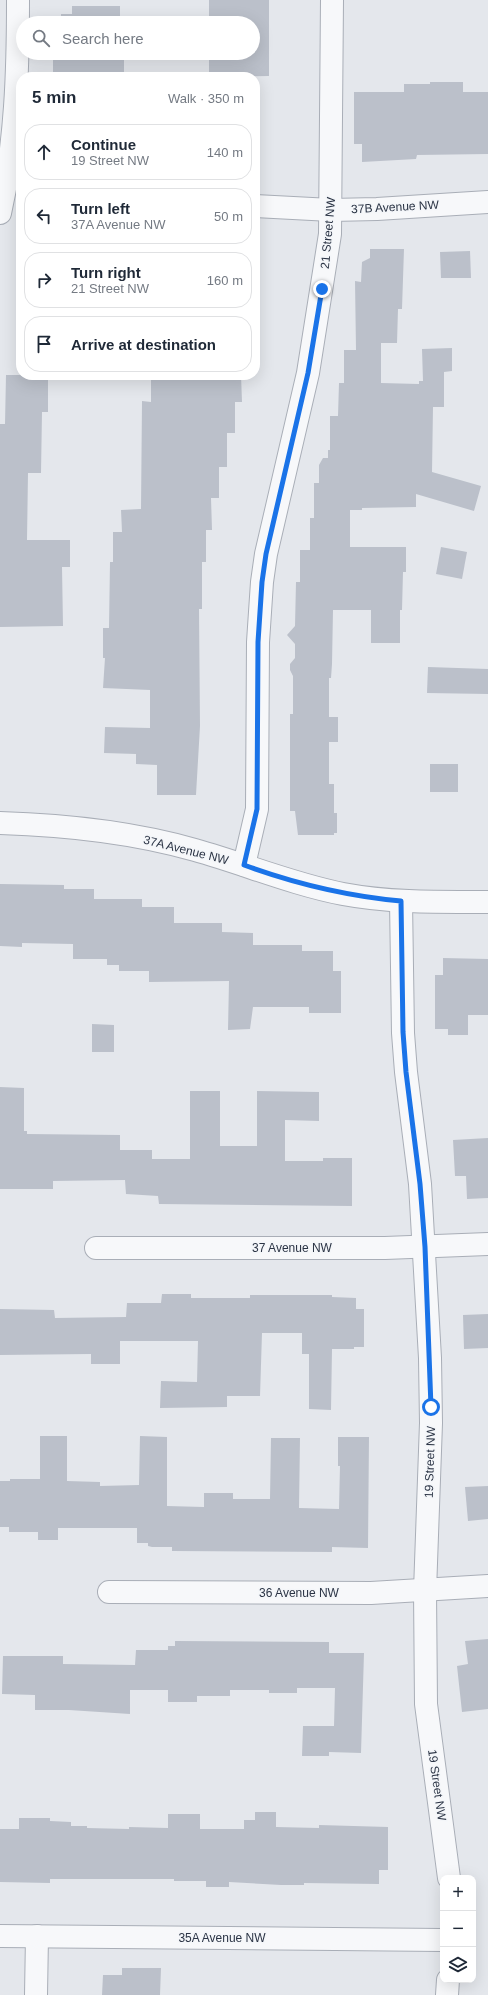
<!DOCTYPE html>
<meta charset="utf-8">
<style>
body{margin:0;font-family:Helvetica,sans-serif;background:#f6f6f7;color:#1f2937}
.controls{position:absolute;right:12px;bottom:12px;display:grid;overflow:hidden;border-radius:8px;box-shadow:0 4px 16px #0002}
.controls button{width:36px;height:36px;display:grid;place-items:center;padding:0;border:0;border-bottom:1px solid #e0e1e3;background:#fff;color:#1f2937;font:20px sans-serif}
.stop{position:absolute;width:12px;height:12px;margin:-9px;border:3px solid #1a73e8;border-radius:50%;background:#fff}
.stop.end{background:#1a73e8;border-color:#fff;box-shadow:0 1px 4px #0008}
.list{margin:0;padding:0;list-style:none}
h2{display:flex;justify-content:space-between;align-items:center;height:52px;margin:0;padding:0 16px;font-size:17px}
h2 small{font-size:13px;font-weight:400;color:#747a83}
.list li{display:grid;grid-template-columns:26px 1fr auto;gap:12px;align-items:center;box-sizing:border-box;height:56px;margin:0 8px 8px;padding:0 8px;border:1px solid #e0e1e3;border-radius:16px}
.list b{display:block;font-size:15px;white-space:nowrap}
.list p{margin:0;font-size:13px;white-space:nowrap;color:#747a83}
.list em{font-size:13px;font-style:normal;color:#747a83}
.icon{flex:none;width:22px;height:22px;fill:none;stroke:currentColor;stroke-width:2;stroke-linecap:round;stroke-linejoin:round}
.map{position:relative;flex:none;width:488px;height:1995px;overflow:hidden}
.search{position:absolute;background:#fff;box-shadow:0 4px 16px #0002;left:16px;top:16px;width:244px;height:44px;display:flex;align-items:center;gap:10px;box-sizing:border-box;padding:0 14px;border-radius:22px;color:#747a83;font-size:15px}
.panel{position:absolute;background:#fff;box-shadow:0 4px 16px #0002;left:16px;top:72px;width:244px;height:308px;border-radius:16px}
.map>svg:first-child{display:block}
.building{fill:#bbc0ca}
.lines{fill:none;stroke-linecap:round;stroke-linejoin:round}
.minor-casing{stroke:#a9aeb7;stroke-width:24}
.minor{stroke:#f7f8fa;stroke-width:22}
.route{stroke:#1a73e8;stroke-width:5}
.labels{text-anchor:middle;stroke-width:3;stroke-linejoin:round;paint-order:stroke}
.street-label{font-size:12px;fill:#2b3445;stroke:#f4f6f9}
</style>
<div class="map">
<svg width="488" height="1995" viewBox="0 0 488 1995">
<rect width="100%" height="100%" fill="#e4e7ec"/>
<g class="building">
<polygon points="209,0 269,0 269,76 209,77 209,53 253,53 253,23 209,23"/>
<polygon points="72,6 120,6 120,17 125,17 125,23 54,23 54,16 61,16 61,14 72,14"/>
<polygon points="53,53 124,53 124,77 71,77 71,74 53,74"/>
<polygon points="430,82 463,82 463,92 488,92 488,154 417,155 416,159 362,162 362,144 354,144 354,92 404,92 404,84 430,84"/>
<polygon points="370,249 404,249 402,309 398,309 397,343 381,343 381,383 419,384 419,381 423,381 422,349 452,348 452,371 444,372 444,407 433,407 432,472 481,486 474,511 416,494 416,507 362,508 362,510 350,510 350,547 406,547 406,572 403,572 402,610 400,610 400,643 371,643 371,610 333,610 332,664 331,678 329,678 329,717 338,717 338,742 329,742 329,784 334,784 334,813 337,813 337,833 334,833 334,835 298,835 295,811 290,811 290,714 293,714 293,676 290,670 290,664 295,658 295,644 287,635 295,626 296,582 300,582 300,550 310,550 310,518 314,518 314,483 319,483 319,465 323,458 328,458 328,450 330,450 330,416 338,416 339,383 344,383 344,350 356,350 355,281 361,282 362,262 370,258"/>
<polygon points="470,251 471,278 441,278 440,252"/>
<polygon points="6,375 48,375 48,412 42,412 41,473 28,473 27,540 70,540 70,567 62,567 63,626 0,627 0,424 5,424"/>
<polygon points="151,375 241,375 242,402 235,402 235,433 227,433 227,467 219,467 219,498 211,498 212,530 206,530 206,562 202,562 202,609 199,609 200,726 196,795 157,795 157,765 136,764 136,754 104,753 105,727 150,728 150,690 103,688 105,658 103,658 103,628 109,628 110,562 113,562 113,532 122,532 121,510 141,509 142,401 151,402"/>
<polygon points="441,547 467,552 462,579 436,574"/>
<polygon points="428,667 488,669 488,694 427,693"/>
<rect x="430" y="764" width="28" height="28"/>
<polygon points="0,884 64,885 64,889 94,889 94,899 142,899 142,907 174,907 174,923 222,923 222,932 253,933 253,945 302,945 302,951 333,951 333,971 341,971 341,1013 309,1013 309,1007 253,1007 250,1029 228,1030 229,981 149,982 149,971 119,971 119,965 107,965 107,959 73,959 73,944 22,943 22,947 0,946"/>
<polygon points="443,958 488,959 488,1015 468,1015 468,1035 448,1035 448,1029 435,1029 435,975 443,975"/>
<polygon points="92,1024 114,1025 114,1052 92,1052"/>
<polygon points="0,1087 24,1088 24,1131 27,1131 27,1134 120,1135 120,1150 152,1150 152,1159 190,1159 190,1091 220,1091 220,1146 257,1146 257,1091 319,1092 319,1121 285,1120 285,1161 323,1161 323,1158 352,1158 352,1206 159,1204 158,1196 126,1194 125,1180 53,1181 53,1189 0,1189"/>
<polygon points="488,1138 488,1198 467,1199 466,1176 455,1176 453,1140"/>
<polygon points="162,1294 191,1294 191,1298 250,1298 250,1295 332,1295 332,1297 356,1298 356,1309 364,1309 364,1347 354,1347 354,1349 332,1349 331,1410 309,1409 309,1354 302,1354 302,1333 262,1333 260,1396 227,1396 227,1407 160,1408 161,1381 197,1382 198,1341 120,1341 120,1364 91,1364 91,1354 0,1355 0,1309 54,1310 55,1318 126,1317 127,1303 161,1303"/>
<polygon points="488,1314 488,1348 464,1349 463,1315"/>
<polygon points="40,1436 67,1436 67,1481 100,1482 100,1486 139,1485 140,1436 167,1437 167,1506 204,1507 204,1493 233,1493 233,1499 270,1499 271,1438 300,1438 299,1508 339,1509 340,1466 338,1466 338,1437 369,1437 368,1548 332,1547 332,1552 172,1551 172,1547 152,1547 148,1546 148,1543 137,1543 137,1528 58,1528 58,1540 38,1540 38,1532 9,1532 9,1527 0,1527 0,1481 10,1481 10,1479 40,1479"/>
<polygon points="488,1486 488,1519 468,1521 465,1487"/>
<polygon points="488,1639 488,1709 462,1712 457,1666 468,1664 465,1641"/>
<polygon points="175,1641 329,1642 329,1653 364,1653 361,1753 329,1752 329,1756 302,1756 303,1726 334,1726 335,1688 297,1688 297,1693 269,1693 269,1690 230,1690 230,1696 197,1696 197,1702 168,1702 168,1690 130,1690 130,1714 69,1710 35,1710 35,1695 2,1694 3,1656 63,1656 63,1664 135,1665 136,1650 168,1650 168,1646 175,1646"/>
<polygon points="255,1812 276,1812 276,1827 319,1828 319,1825 388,1827 388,1870 379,1870 379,1884 304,1883 304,1885 281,1885 229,1882 229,1887 206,1887 206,1881 174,1881 174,1879 50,1879 50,1883 0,1882 0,1829 19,1829 19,1818 50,1818 50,1821 71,1822 71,1826 87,1826 87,1828 129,1829 129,1827 168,1828 168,1814 200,1814 200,1829 244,1829 244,1820 255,1820"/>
<polygon points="122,1968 161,1968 160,1995 102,1995 103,1975 122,1975"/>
</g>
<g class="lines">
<defs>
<g id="minor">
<polyline points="255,206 331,210 377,209 488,202"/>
<path d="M 0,213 C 16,143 18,71 18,0"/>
<path d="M 0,823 C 65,825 132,832 195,850 C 245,864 292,884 343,894 C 391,903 439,902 488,902"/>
<polyline points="244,865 257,809 258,642 262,582 266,554 308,373 330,234 332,0"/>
<polyline points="401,901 403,1033 406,1072 420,1184 430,1358 431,1423 425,1591 426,1704 449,1878"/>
<polyline points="96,1248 385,1248 488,1244"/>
<polyline points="109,1592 371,1593 488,1586"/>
<polyline points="0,1936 443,1940"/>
<polyline points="36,1995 37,1936"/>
<polyline points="447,1995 448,1980"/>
</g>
</defs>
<use href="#minor" class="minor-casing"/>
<use href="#minor" class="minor"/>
</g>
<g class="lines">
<path class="route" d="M 322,289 L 308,373 L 266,554 L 262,582 L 258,642 L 257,809 L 244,865 C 296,884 347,896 401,901 L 403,1032 L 406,1072 L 420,1184 L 425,1247 L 431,1407"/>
</g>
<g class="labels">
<g class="street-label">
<text transform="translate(395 207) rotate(-3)" y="4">37B Avenue NW</text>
<text transform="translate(328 233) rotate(-85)" y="4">21 Street NW</text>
<text transform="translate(186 850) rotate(14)" y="4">37A Avenue NW</text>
<text x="292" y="1252">37 Avenue NW</text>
<text transform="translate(430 1462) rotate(-88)" y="4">19 Street NW</text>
<text x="299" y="1597">36 Avenue NW</text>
<text transform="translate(437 1785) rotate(82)" y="4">19 Street NW</text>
<text x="222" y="1942">35A Avenue NW</text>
</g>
</g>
</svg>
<div class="controls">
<button>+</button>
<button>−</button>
<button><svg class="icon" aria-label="layers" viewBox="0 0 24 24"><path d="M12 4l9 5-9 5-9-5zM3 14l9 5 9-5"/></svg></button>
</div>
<div class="stop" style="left:431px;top:1407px"></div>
<div class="stop end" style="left:322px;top:289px"></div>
<div class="search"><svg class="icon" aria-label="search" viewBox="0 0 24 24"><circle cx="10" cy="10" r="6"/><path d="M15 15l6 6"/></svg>Search here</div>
<section class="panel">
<h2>5 min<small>Walk · 350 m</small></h2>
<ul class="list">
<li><svg class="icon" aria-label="ahead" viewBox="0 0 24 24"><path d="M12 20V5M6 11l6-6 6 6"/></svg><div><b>Continue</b><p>19 Street NW</p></div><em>140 m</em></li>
<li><svg class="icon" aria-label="left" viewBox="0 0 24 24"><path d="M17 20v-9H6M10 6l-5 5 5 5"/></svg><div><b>Turn left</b><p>37A Avenue NW</p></div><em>50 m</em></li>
<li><svg class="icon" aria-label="right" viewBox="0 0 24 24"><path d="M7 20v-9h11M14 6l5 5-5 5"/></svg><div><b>Turn right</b><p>21 Street NW</p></div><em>160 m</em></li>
<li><svg class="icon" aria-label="arrive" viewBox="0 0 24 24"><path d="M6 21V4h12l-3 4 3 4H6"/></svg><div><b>Arrive at destination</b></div></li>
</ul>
</section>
</div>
